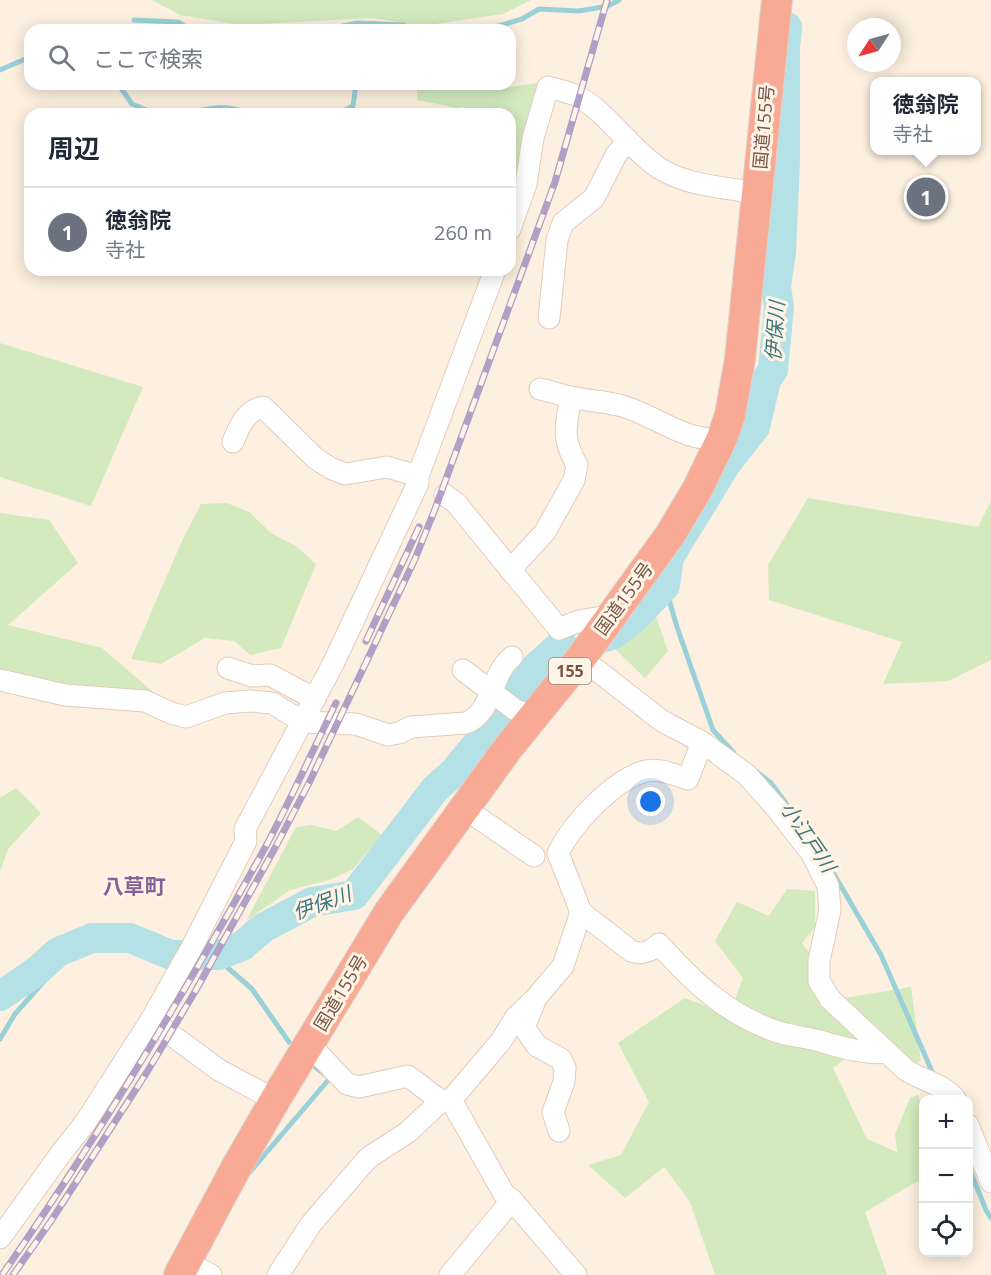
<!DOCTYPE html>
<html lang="ja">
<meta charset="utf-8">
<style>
body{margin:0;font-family:"Open Sans","Noto Sans JP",sans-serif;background:#f6f6f7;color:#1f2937}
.controls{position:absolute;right:18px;bottom:18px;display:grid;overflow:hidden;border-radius:12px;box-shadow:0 3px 15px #0003}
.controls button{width:54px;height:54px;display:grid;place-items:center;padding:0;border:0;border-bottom:2px solid #e0e1e3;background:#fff;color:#1f2937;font:30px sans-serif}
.compass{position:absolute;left:847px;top:18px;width:54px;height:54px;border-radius:50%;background:#fff;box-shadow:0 3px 15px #0003;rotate:234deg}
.you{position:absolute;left:651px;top:802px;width:21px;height:21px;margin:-15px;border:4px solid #fff;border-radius:50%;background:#1a73e8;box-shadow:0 0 0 9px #1a73e833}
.badge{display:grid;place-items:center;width:39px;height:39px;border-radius:50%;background:#0f766e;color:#fff;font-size:20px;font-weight:700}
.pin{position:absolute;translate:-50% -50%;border:3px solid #fff;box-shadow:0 2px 6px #0006}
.popup{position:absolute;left:870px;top:77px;width:111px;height:78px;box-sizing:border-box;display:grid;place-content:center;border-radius:12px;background:#fff;filter:drop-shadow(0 2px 4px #0005);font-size:20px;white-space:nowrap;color:#747a83}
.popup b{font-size:22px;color:#1f2937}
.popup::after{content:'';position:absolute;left:50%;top:100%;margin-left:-12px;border:12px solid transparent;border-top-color:#fff}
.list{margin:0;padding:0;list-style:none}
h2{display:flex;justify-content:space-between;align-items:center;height:78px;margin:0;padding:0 24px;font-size:26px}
h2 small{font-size:20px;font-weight:400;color:#747a83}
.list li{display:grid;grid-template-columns:39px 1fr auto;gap:18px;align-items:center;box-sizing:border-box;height:90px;padding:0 24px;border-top:2px solid #e0e1e3}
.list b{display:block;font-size:22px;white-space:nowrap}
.list p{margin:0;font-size:20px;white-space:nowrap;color:#747a83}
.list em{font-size:20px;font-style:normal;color:#747a83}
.icon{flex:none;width:33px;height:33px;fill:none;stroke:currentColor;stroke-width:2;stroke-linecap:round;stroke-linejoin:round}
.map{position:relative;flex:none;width:991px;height:1275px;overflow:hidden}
.search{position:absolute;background:#fff;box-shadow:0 3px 15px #0003;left:24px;top:24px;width:492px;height:66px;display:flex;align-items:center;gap:15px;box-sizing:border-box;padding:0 21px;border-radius:18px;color:#747a83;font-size:22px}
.panel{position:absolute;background:#fff;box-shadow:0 3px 15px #0003;left:24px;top:108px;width:492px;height:168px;border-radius:18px}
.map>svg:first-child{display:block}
.green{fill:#d2eabe}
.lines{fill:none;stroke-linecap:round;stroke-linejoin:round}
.stream{stroke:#9ad1d8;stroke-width:5}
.river{stroke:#b4e1e6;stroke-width:30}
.minor-casing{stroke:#e1ccbc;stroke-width:23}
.highway-casing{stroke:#dbd3cf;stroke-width:32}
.minor{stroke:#fff;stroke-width:21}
.highway{stroke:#f9aa94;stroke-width:30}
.rail-casing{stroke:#b29fc5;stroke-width:7}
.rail{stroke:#fff4e6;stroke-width:4.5;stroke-dasharray:14;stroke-linecap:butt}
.labels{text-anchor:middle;stroke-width:6;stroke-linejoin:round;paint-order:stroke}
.shield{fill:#fff4e6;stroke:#9e8577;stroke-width:1.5}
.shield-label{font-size:16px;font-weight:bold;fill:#745547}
.street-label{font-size:18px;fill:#745547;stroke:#fff4e6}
.water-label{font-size:20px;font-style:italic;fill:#3d7881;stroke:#fff4e6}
.quarter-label{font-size:21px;font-weight:bold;fill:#836297;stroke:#fff4e6}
</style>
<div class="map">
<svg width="991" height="1275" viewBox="0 0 991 1275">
<rect width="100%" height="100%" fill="#fdf0e0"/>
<g class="green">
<polygon points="152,0 531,0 503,14 422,26 373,18 241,25 180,15"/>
<polygon points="537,83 548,87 530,168 510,166 510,114 469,114 463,107 457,108 417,100 417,85 502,84 503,88"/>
<polygon points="0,343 143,387 91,506 0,477"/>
<polygon points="808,498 978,527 991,501 991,660 948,681 883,684 902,642 769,600 768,565"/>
<polygon points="227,503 249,512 271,533 296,546 316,564 281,648 250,655 234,641 205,638 161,664 131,659 181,543 201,504"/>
<polygon points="0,513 49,520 78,563 8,625 102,648 161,699 51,685 0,671"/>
<polygon points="654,610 668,651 645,678 616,650"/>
<polygon points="16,788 41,813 8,849 0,872 0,798"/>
<polygon points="358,817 382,835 353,869 330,880 290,890 246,921 296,827 312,825 336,831"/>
<polygon points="787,889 815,891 815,927 802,943 844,998 911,987 921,1061 911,1064 879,1033 833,1068 867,1139 897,1152 895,1134 910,1098 918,1095 923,1109 923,1178 865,1212 887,1275 715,1275 690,1202 664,1167 625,1198 588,1165 621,1155 649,1102 618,1043 685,998 729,1015 743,978 715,941 737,902 769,916"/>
</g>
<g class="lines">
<g class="stream">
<polyline points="134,20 178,22 191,30"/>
<polyline points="324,30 357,23 404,25 410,30"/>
<polyline points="471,30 495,27 522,19 539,9 579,11 608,6 619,0"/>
<polyline points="0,70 30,57"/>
<polyline points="118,84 132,104 156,114"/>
<path d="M 185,114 C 212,107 225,104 252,114"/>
<polyline points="338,114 353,106 356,84"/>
<polyline points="665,586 677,627 713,730 734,753"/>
<polyline points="757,772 771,783 803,826"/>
<polyline points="831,869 881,955 934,1076"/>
<polyline points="219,955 228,968 252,989 289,1042"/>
<polyline points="0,1039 15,1014 46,979"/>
<polyline points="968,1165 986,1210 991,1218"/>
<polyline points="249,1173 330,1078 308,1062"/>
</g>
<g class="river">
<polyline points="602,638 612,635 632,620 665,586 669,557 726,464 755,427 766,380 773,370 779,307 776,287 781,252 785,161 785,47 787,27"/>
<polyline points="0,996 37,971 58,952 92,938 130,938 171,955 219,955 242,946 263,928 312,902 354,895 435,789 454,772 501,715 535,668 562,644"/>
</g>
<defs>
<g id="minor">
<path d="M 510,229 L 526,184 L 533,138 L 548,87 C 558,90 570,92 579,97 C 610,115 629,148 659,168 C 689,187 724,186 758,194"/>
<polyline points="549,318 557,240 563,223 594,198 616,155 628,140"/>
<path d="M 540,389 C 550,391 561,395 571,397 C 588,401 605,401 622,406 C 655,415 687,444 722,438"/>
<path d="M 233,442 C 239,427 245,411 263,407 L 315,458 L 330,468 L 345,474 L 387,467 L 418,476"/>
<polyline points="445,495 456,503 559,629 579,621 613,615"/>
<path d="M 510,570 L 545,532 L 574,480 L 577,465 C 561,438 566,426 571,397"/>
<path d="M 581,658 L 662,721 L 702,742 L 747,775 L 777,809 L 812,854 L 828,886 L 830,910 L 819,961 L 819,981 L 830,999 L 906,1070 C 923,1081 944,1084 956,1100"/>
<polyline points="228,668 252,676 270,675 315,699"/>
<polyline points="463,670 514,709 532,717"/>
<path d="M 0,680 L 65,695 L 145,701 L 171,713 L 186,717 L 225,703 L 250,701 L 272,703 L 303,722 L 356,724 L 388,735 L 399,733 L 411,727 L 466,723 C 493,713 491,673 512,657"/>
<polyline points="464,808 534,856"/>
<path d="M 581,912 L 558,853 C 572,824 614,779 646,771 C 660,768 675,775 688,779 L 702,742"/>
<polyline points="534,1003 524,1027 537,1046 561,1059 565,1068 564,1082 553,1112 559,1131"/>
<polyline points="151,1020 219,1070 275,1100"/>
<polyline points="310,1045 347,1084 359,1087 408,1076 441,1101"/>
<polyline points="451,1100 504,1194 512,1200 576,1275"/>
<polyline points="968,1125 991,1182"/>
<polyline points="0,1238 62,1152 85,1123 151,1020 191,949 246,841 245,829 333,664 418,483 418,476 495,270"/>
<polyline points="186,1261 211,1275"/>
<path d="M 278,1275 L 311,1224 L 368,1158 L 408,1132 L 441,1101 L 451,1100 L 501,1041 L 516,1017 L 535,999 L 563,966 L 581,912 L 631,951 C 642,955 650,952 659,944 C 693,982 725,1013 775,1031 C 789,1036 805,1037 820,1041 C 841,1047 865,1055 887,1052"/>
<polyline points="450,1275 512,1200"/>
</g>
<polyline id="highway" points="179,1275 237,1166 275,1100 389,912 508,748 581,658 670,535 698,488 722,438 730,415 740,359 777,0"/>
</defs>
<use href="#minor" class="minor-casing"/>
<use href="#highway" class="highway-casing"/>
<use href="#minor" class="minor"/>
<use href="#highway" class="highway"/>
<defs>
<g id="rail">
<polyline points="366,641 419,527"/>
<path d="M 2,1275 C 98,1137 185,993 266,846 C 291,799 313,750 336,703"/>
<polyline points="13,1275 51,1221 147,1072 196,990 275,848 309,783 415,559 435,509 555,182 607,0"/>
</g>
</defs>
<use href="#rail" class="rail-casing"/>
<use href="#rail" class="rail"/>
</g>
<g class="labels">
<rect class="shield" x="549" y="658" width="42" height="26" rx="4.5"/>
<g class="shield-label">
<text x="570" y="677">155</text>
</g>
<g class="street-label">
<text transform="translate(764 127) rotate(-85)" y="6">国道155号</text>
<text transform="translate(624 599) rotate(-54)" y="6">国道155号</text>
<text transform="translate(341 993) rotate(-59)" y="6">国道155号</text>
</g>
<g class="water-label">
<text transform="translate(775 331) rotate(-86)" y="7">伊保川</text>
<text transform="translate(808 837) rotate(56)" y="7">小江戸川</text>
<text transform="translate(322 903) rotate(-20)" y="7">伊保川</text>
</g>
<g class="quarter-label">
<text x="134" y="894">八草町</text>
</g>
</g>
</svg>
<div class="controls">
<button>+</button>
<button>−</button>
<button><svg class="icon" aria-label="locate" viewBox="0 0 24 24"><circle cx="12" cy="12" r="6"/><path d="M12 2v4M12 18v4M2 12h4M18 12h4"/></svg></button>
</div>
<svg class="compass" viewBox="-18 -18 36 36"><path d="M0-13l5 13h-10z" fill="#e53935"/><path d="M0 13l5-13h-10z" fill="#747a83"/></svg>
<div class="you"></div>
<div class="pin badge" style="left:926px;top:197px;background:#6b7280">1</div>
<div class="popup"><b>徳翁院</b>寺社</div>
<div class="search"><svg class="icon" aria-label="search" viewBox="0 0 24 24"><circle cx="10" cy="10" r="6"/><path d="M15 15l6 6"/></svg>ここで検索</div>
<section class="panel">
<h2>周辺<small></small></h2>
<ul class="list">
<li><span class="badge" style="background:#6b7280">1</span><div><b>徳翁院</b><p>寺社</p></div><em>260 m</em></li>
</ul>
</section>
</div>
